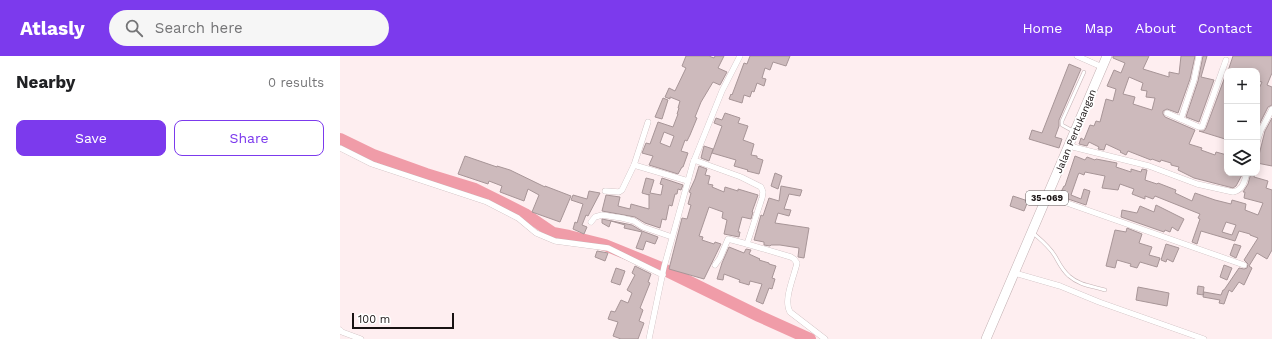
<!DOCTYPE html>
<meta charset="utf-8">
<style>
body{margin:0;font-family:"Work Sans",sans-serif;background:#f6f6f6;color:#202124}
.controls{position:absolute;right:12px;top:12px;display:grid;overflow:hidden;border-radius:8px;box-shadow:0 2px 10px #0003}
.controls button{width:36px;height:36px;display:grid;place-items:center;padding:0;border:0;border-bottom:1px solid #e0e0e0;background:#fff;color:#202124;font:20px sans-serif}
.scale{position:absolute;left:12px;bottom:10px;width:102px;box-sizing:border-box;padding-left:4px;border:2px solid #181212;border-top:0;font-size:11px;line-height:14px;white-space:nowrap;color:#181212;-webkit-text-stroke:3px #fff;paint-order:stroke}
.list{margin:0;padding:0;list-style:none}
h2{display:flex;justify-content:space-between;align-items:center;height:52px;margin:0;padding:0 16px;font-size:17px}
h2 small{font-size:13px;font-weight:400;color:#757577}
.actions{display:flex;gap:8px;padding:12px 16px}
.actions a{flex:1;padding:9px 0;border:1px solid #7c3aed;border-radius:8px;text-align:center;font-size:14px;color:#7c3aed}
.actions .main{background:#7c3aed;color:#fff}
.icon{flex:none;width:22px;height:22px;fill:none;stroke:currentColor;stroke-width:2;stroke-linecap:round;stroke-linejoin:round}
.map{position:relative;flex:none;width:932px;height:283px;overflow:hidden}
header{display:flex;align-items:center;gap:24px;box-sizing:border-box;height:56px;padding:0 20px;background:#7c3aed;color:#fff}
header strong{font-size:19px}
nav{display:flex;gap:22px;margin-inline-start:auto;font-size:14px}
.search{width:280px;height:36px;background:#f6f6f6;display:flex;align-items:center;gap:10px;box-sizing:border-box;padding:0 14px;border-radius:22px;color:#757577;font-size:15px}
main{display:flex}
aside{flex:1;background:#fff}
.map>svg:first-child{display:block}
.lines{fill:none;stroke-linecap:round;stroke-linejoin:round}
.river{stroke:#f09ca8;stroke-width:12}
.building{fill:#cdbabc;stroke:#a79597;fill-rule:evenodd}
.service-casing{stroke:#c3b1b3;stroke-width:4}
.minor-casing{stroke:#c3b1b3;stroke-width:6}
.primary-casing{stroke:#c3b1b3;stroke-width:10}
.service{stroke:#fff;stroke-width:3}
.minor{stroke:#fff;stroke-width:5.5}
.primary{stroke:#fff;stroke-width:9}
.labels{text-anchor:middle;stroke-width:3.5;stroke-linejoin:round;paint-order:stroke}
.shield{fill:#fff;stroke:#5d5959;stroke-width:1}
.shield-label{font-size:9px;font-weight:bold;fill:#181212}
.street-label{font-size:10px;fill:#181212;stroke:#fff}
</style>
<header>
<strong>Atlasly</strong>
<div class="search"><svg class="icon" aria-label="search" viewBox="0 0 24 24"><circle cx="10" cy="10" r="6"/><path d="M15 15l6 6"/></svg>Search here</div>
<nav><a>Home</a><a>Map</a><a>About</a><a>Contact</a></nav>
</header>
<main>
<aside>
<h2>Nearby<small>0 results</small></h2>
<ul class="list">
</ul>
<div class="actions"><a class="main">Save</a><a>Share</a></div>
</aside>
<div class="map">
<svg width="932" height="283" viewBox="0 0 932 283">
<rect width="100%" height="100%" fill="#feeef0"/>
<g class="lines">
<polyline class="river" points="0,83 33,99 86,118 135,133 185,158 213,177 229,180 265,189 319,211 419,260 470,283"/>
</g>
<g class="building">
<path d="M 346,0 L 369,0 L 374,2 L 375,0 L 384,0 L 378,12 L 387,16 L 380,29 L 373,26 L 361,46 L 355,61 L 357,62 L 350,79 L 347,85 L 345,84 L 341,95 L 348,97 L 343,111 L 342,111 L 338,118 L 309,109 L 313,100 L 302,97 L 306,87 L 310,88 L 318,66 L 333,71 L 338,58 L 337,58 L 339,52 L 338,52 L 340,45 L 330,41 L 330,43 L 325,41 L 329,32 L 335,35 L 346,12 L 342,10 ZM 324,76 L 334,80 L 330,91 L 320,87 Z"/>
<polygon points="410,0 450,0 446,10 433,6 430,14 425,12 422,22 426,23 424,30 417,27 414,36 412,35 410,41 404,39 402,47 389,43 391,38 392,39 404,7 407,8"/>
<path d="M 773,0 L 809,0 L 803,13 L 829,21 L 829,16 L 839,18 L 841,0 L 855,0 L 850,23 L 838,57 L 827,53 L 823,55 L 823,58 L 825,61 L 855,74 L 849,88 L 862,92 L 861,94 L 875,99 L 876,96 L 887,99 L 886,117 L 903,117 L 896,130 L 893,132 L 854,122 L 838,114 L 839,111 L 831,109 L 831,107 L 821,104 L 820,106 L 812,103 L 811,104 L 788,95 L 786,99 L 780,96 L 781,95 L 766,88 L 764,94 L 758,93 L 759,91 L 749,86 L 747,90 L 739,88 L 741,82 L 744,84 L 750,69 L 754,70 L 756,65 L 760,66 L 766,43 L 773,45 L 776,33 L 767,30 L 774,14 L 781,17 L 785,7 L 773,2 ZM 789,21 L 803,27 L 801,34 L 807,35 L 806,41 L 815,42 L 812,54 L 793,48 L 795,41 L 783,38 Z"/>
<polygon points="863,0 867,0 861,21 874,24 859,66 846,61 858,25"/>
<polygon points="893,0 932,0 932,17 927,29 932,31 932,49 928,51 918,71 917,37 922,26 917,25 917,15 888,15"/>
<polygon points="729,8 741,13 719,64 719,70 715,81 722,83 719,92 689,83 692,74 702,77"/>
<polygon points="886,18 887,18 887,82 885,82 885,83 859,75 864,75 866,72"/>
<polygon points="323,42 328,44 322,63 315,61"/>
<polygon points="385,57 400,62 398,67 408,70 403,84 414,88 411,99 417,100 417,102 423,104 419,118 407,115 408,114 394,110 396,104 372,97 382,70 374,67 376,62 382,64"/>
<polygon points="932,62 932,110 917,107 925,75"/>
<polygon points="364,90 373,93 369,105 361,102"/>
<polygon points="125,100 157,111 157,110 170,114 205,131 205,130 231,140 220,166 192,156 199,139 188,133 184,145 160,136 162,130 149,125 148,128 118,118"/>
<path d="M 735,100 L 745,104 L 747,101 L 755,104 L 756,103 L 777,107 L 776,111 L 791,116 L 791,113 L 801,116 L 802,113 L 807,114 L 805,124 L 817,128 L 818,127 L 836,134 L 835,137 L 852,145 L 855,137 L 875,144 L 891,148 L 892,144 L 906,148 L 905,154 L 918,159 L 923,147 L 904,142 L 905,136 L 903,136 L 908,128 L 911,117 L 915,117 L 914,121 L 928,125 L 926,132 L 932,134 L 932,194 L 927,203 L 917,197 L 909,210 L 912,212 L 904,229 L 899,226 L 892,236 L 889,234 L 884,248 L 879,247 L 880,244 L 863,241 L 864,236 L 881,239 L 883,234 L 884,234 L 899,212 L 904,213 L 907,212 L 908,208 L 904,204 L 918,182 L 910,179 L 910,178 L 899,175 L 895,185 L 861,175 L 857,188 L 852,186 L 860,163 L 858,162 L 860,158 L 815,140 L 813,143 L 805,140 L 805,143 L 792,138 L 794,133 L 780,128 L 778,134 L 762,132 L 765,120 L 745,116 L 744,119 L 739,117 L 738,119 L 731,139 L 741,143 L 744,133 L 750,135 L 746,149 L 719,140 L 724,130 L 725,130 ZM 886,166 L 896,169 L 892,179 L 882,176 Z"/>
<polygon points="359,110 367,113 365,119 370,120 368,128 373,129 372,131 384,136 385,131 398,135 398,133 418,139 412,156 413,156 411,163 402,161 398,176 400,176 399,181 384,178 387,164 382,162 383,156 369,151 359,180 363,181 362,184 374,188 375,186 381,188 364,223 329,213 342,162 347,163 351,149 348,148 351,137 349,136 355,123"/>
<polygon points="435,117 442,120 438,133 431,130"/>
<polygon points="306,122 314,124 310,137 321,139 323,129 320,128 322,122 343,129 341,134 338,133 337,138 335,138 332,150 329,149 326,164 322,163 320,172 305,167 295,161 262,155 266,139 280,141 278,150 290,153 291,148 309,153 309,138 309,139 302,137"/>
<polygon points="441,130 462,134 460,140 449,138 444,153 451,154 449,160 438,157 435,167 469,172 464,202 458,201 459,192 440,189 431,189 430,190 424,189 424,186 414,184 421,159 423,160 429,142 439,145"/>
<polygon points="249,135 260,137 248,160 246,159 242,169 247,171 244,178 233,173 235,166 237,167 243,148 231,144 233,139 247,143"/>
<polygon points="673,140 688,145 684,155 670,150"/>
<polygon points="816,149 844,163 838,175 832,171 830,176 825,174 824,176 781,161 782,154 797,157 800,150 814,156"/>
<polygon points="262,163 292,169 302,175 318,181 315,188 306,185 303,194 296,192 302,176 284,172 285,169 271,165 269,171 262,167"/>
<polygon points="787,172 802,178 799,187 812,191 809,199 820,202 817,211 800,206 797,212 790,210 791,208 777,204 775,212 766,210 775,174 786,176"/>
<polygon points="826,188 839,192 833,206 827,203 826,206 821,204"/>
<polygon points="894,188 901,190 896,202 890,199"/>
<polygon points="389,191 404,197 406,193 411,194 409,198 420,203 419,204 429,207 429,208 436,210 432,222 435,223 432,233 429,232 423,248 416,245 422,228 410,225 409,229 399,226 400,224 384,218 383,224 377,223 382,207"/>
<polygon points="257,195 268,197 265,205 255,201"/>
<polygon points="884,209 892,212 887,224 880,221"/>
<polygon points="295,210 311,218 308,226 310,227 300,252 303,254 299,265 304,267 298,283 281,283 273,280 278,266 268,263 271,255 275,256 281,244 288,247 292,237 287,234 295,219 292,217"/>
<polygon points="276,212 285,215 280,229 271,226"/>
<polygon points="858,230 864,231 863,239 857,238"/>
<polygon points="798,231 829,237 827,250 796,244"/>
</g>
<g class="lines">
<defs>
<g id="service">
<polyline points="733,75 722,69 722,65 744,16"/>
<path d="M 693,177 C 701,184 709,190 715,200 C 719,207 722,214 729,220 C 739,229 752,230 765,234"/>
</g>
<g id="minor">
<polyline points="737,0 762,11"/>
<polyline points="827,57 859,71 862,71 886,4"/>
<polyline points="841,63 854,24 859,0"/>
<polyline points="917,86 921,74 932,53"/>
<path d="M 729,90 L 809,110 L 857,128 L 893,136 C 903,134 904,126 907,117"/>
<polyline points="0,92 32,108 147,146 178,162 196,177 215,185 268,192 323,219"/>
<path d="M 354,104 L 401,121 L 421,131 L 423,136 L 422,142 L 407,188 L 451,201 L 454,203 L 457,207 C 454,221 443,244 450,256 L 485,283"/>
<polyline points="294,109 308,66"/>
<polyline points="265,135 279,136 282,134 294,109 348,125"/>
<polyline points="707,140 904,209"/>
<polyline points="251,166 255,161 262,159 282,162 294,165 303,171 332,181"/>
<polyline points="375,209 380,202 388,183 407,188"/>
<polyline points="675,217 720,230 759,246 864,283"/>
<polyline points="0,274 2,276 21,283"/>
<polyline points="309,283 324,211 353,107 382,35 400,0"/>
</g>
<polyline id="primary" points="646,283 767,0"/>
</defs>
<use href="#service" class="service-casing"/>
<use href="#minor" class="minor-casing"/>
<use href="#primary" class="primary-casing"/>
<use href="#service" class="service"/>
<use href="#minor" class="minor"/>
<use href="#primary" class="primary"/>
</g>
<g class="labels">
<rect class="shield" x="686" y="135" width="42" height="14" rx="3"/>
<g class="shield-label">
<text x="707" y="145">35-069</text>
</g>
<g class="street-label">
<text transform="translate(735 75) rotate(-67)" y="4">Jalan Pertukangan</text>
</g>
</g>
</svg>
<div class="controls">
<button>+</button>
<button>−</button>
<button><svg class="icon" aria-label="layers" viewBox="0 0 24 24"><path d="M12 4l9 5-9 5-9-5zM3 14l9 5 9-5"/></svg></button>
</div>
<div class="scale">100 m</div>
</div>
</main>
